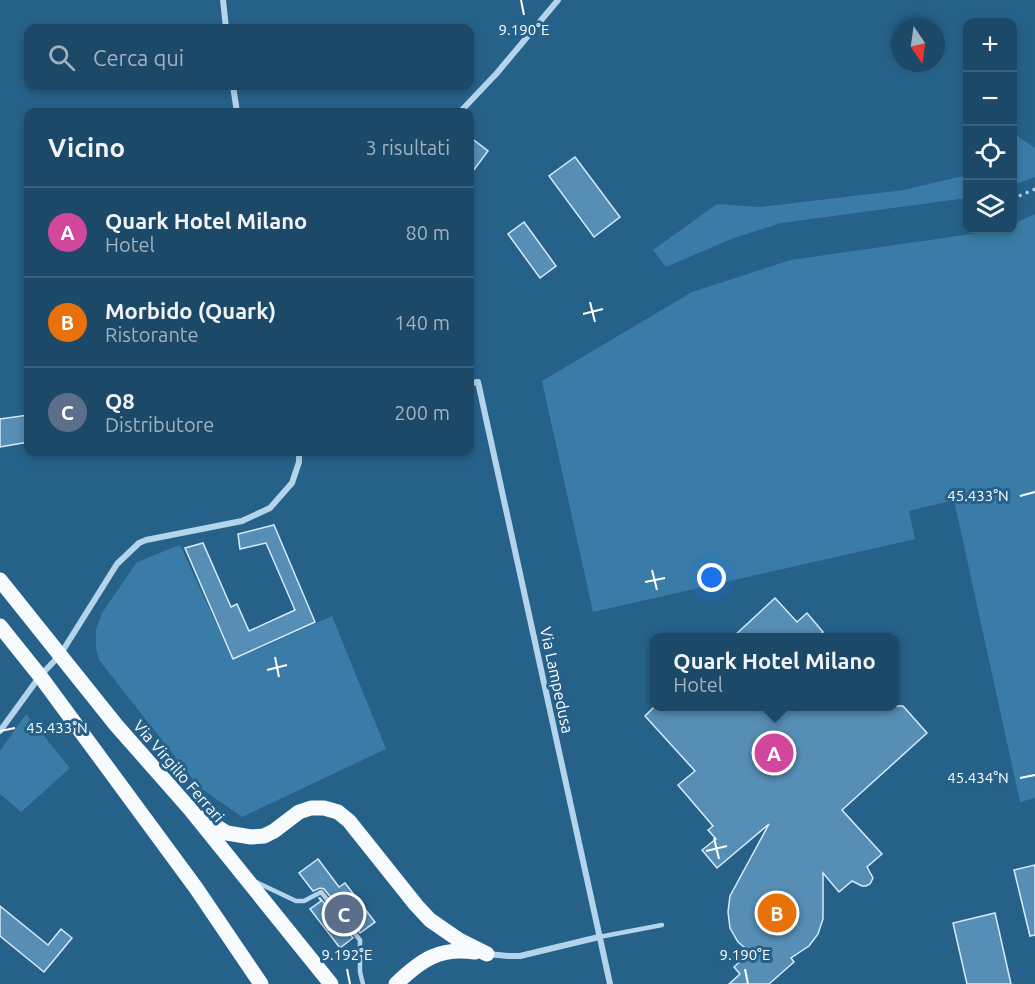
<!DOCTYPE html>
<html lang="it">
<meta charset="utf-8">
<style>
body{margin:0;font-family:Ubuntu,sans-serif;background:#295371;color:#f1f3f6}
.controls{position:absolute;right:18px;top:18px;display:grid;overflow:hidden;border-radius:12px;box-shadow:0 3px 9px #0003}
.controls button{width:54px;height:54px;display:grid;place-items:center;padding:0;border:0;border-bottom:2px solid #3a617c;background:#1c4968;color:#f1f3f6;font:30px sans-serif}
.compass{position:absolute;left:891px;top:18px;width:54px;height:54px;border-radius:50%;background:#1c4968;box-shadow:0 3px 9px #0003;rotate:167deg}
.you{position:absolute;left:712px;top:578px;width:21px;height:21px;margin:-15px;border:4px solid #fff;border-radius:50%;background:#1a73e8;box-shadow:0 0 0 9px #1a73e833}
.badge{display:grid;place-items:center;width:39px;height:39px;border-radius:50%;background:#e797bd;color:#fff;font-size:20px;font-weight:700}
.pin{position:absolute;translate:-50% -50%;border:3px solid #fff;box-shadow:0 2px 6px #0006}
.popup{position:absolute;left:650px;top:633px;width:249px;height:78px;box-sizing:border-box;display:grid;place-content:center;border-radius:12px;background:#1c4968;filter:drop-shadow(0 2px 4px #0005);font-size:20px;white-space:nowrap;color:#a0b2c0}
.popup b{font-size:22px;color:#f1f3f6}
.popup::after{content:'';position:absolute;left:50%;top:100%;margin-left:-12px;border:12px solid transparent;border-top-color:#1c4968}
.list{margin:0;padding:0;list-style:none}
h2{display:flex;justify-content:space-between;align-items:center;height:78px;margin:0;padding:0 24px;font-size:26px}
h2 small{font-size:20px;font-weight:400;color:#a0b2c0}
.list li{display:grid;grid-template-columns:39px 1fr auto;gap:18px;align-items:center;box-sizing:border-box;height:90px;padding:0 24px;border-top:2px solid #3a617c}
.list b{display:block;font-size:22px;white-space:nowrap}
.list p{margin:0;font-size:20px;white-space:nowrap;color:#a0b2c0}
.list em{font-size:20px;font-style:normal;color:#a0b2c0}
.icon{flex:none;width:33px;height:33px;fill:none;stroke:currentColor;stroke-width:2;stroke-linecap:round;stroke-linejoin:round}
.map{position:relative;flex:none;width:1035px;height:984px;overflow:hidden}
.search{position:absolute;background:#1c4968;box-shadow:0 3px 9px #0003;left:24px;top:24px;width:450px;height:66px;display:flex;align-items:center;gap:15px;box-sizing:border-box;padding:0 21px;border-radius:12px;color:#a0b2c0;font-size:22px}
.panel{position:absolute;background:#1c4968;box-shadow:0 3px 9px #0003;left:24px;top:108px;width:450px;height:348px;border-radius:12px}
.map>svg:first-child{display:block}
.green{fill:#3a7ca7}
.building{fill:#568eb5;stroke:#d7ebf7;stroke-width:1.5}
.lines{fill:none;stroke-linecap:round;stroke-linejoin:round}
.path{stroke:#b3d4ea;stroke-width:3;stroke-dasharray:3 4.5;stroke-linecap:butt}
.lane{stroke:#b3d4ea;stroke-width:4.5}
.street{stroke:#b3d4ea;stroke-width:6}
.primary{stroke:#f7fbfe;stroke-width:15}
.ticks{fill:none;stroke:#fff;stroke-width:2}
.labels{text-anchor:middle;stroke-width:6;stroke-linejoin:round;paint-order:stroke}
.street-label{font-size:16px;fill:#fff;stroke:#26618a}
.ticks-label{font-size:15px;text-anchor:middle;fill:#fff;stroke:#26618a;stroke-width:6;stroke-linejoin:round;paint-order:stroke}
</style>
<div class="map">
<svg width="1035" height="984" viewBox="0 0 1035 984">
<rect width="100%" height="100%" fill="#26618a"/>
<g class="green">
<polygon points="1017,136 1035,148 1035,177 1013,185 1013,138"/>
<polygon points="967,175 967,198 781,223 731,239 666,267 653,250 717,204 759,207 904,190"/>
<polygon points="1035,214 1035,798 1020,802 954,500 909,511 915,539 593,612 542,381 692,292 791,260 999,230 1012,230 1013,224"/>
<polygon points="180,545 233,660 332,616 386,749 242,817 199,787 99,660 96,648 96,630 102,613 137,562"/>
<polygon points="26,714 70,768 21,812 0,794 0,751"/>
</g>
<g class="building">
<polygon points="470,137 488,151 470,175"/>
<polygon points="575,157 620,217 594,237 549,176"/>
<polygon points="524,222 556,266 540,278 508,234"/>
<polygon points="28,415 28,442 0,447 0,419"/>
<polygon points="274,525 315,622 233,659 185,548 203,543 231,607 237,604 249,631 295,610 266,543 240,549 238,534"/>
<polygon points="775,598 797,622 807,613 823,632 817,638 732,638"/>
<polygon points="655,706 903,706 927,733 842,810 882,854 867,867 873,878 870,884 866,886 862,886 852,881 839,892 823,873 823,919 818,934 809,946 791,958 794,962 769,984 729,984 740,974 734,967 750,952 738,942 730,928 728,912 730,896 769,824 717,868 702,850 716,839 708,830 713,826 678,785 695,771 645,716"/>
<polygon points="318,859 339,887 345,883 375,922 360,933 324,889 320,888 313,891 299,873"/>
<polygon points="1035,865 1035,935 1030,936 1014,870"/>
<polygon points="319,898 320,898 353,938 340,948 310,909 321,901"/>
<polygon points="0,906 48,945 61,929 72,938 44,972 0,936"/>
<polygon points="995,913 1011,984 967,984 953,923"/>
</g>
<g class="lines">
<polyline class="path" points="1012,199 1035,189"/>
<g class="lane">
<polyline points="256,882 296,901 304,901 321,892 360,940 360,972 363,984"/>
<polyline points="599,937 662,925"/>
</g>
<g class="street">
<polyline points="223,0 226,28"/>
<polyline points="233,86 237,112"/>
<polyline points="460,112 497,73 558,0"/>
<polyline points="470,383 478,382 610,984"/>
<polyline points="0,731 40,676 60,655 117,564 139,543 146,540 242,521 270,508 292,483 299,462 299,452"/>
<polyline points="488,954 508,956 520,956 599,937"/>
</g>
<g class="primary">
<polyline points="0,580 116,725 190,809 331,984"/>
<polyline points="0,626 40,676 196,888 261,984"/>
<polyline points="203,818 227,833 251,837 264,836 274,831 299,812 311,808 324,808 338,812 349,821 416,905 430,920 459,940 487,954"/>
<path d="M 396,984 C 421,960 439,947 475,952"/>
</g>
</g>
<path class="ticks" d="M 521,0 L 524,15M 590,302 L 595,322M 583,314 L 603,309M 1020,496 L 1035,492M 652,570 L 657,590M 645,582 L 665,578M 275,657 L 279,677M 267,670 L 287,665M 0,731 L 15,728M 1020,778 L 1035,775M 714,838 L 719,859M 706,851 L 727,846M 347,969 L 350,984M 745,969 L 748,984"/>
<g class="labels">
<g class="street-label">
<text transform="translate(557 680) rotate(78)" y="6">Via Lampedusa</text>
<text transform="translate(179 771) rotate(49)" y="6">Via Virgilio Ferrari</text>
</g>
</g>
<g class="ticks-label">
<text x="524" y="35">9.190°E</text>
<text x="978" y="501">45.433°N</text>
<text x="57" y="733">45.433°N</text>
<text x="978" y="783">45.434°N</text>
<text x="347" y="960">9.192°E</text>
<text x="745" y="960">9.190°E</text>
</g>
</svg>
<div class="controls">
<button>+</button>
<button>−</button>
<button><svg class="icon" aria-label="locate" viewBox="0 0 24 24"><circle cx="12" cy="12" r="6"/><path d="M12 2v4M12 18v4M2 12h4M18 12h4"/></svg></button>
<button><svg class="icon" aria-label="layers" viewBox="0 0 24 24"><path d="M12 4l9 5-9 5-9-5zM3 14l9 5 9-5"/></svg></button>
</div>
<svg class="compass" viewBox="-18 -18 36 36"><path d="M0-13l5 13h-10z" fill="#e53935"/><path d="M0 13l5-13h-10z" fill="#a0b2c0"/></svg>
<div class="you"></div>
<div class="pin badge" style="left:774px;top:753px;background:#d1479c">A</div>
<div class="popup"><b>Quark Hotel Milano</b>Hotel</div>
<div class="pin badge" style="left:777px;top:913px;background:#e8710a">B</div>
<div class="pin badge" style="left:344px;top:914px;background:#5c6f8a">C</div>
<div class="search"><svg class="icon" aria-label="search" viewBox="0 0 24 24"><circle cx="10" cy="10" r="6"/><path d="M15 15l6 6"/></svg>Cerca qui</div>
<section class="panel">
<h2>Vicino<small>3 risultati</small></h2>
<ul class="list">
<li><span class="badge" style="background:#d1479c">A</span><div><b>Quark Hotel Milano</b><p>Hotel</p></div><em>80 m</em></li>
<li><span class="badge" style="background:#e8710a">B</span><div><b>Morbido (Quark)</b><p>Ristorante</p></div><em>140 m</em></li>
<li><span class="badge" style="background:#5c6f8a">C</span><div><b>Q8</b><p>Distributore</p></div><em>200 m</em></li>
</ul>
</section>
</div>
